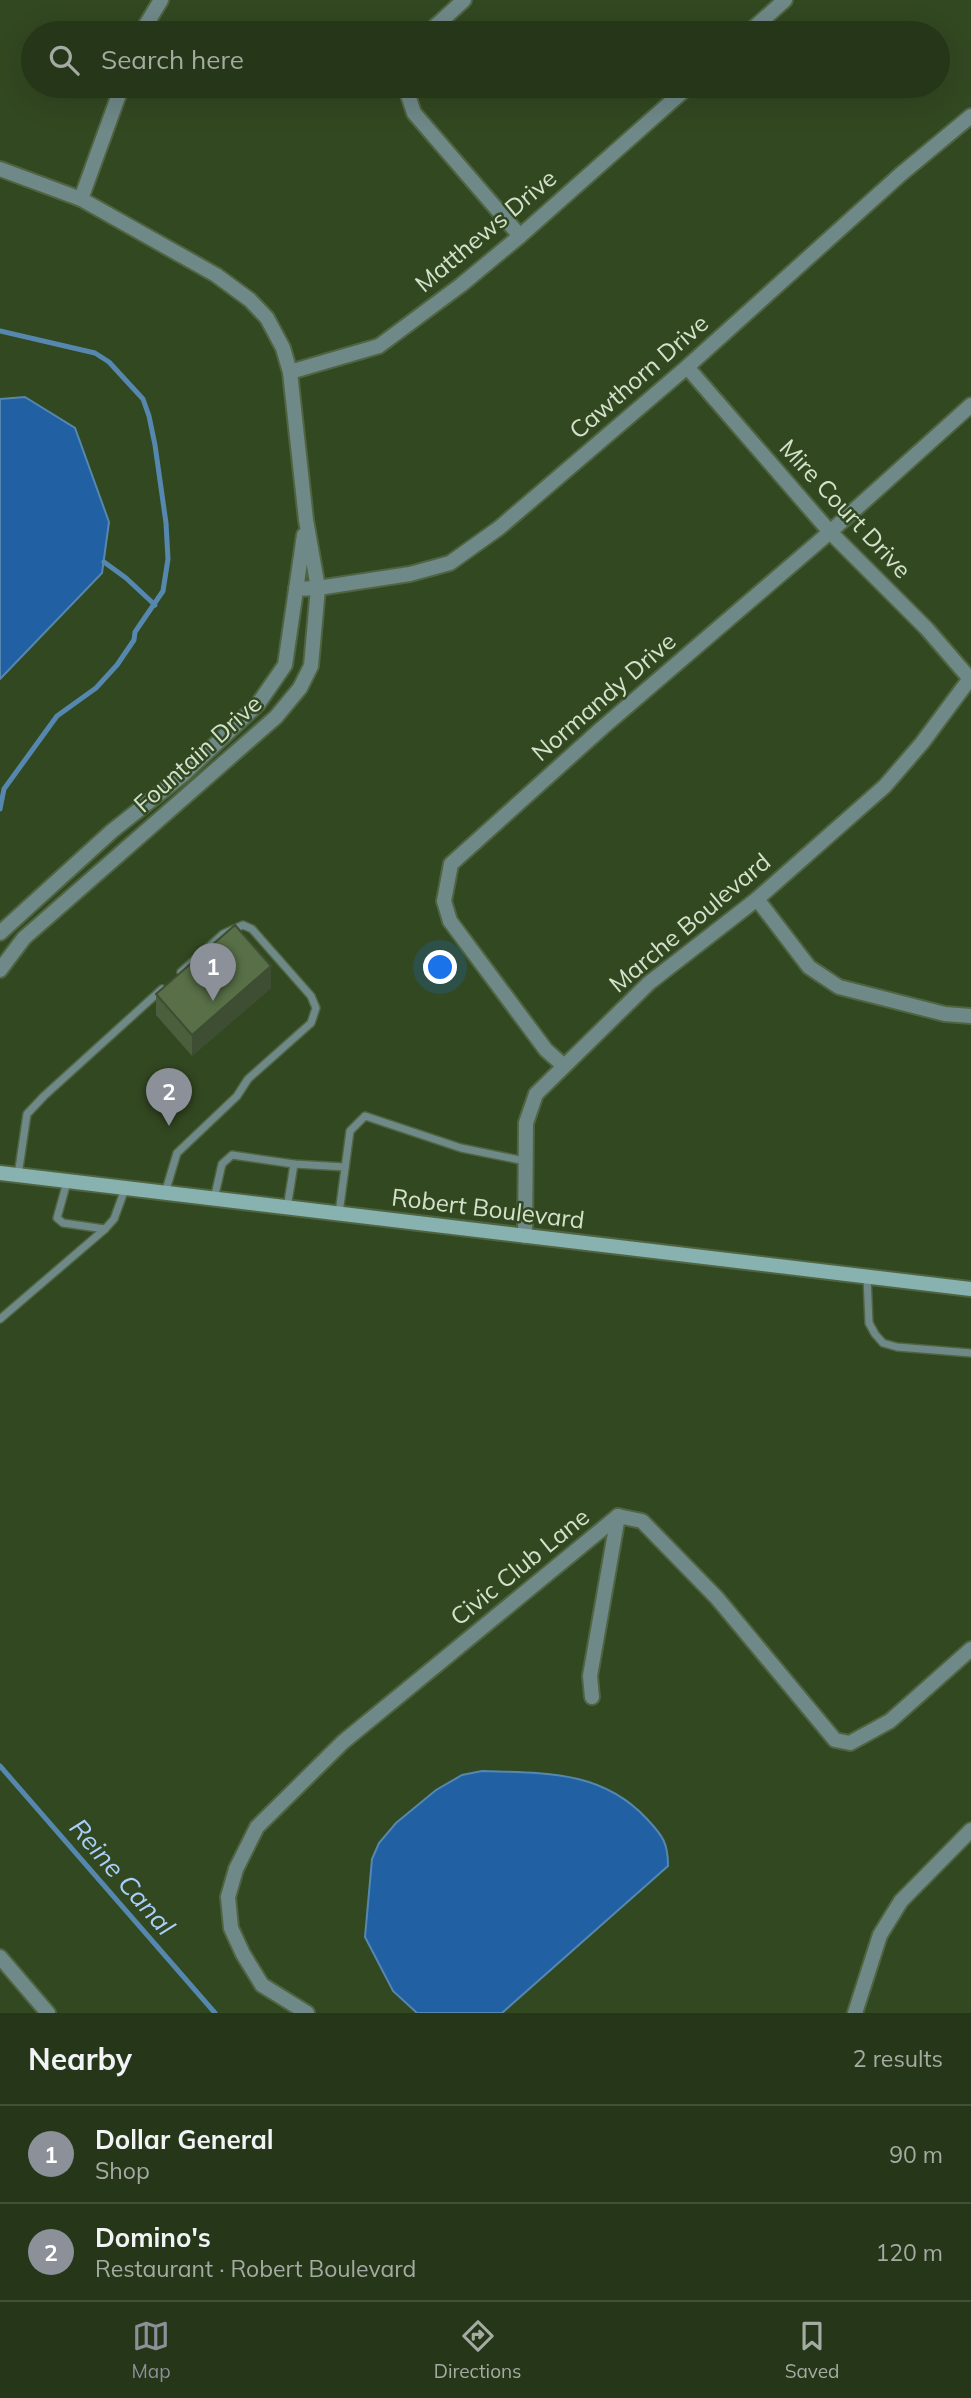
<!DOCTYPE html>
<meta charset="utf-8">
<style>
body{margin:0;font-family:Mulish,sans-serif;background:#324126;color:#f1f3f6}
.you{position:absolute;left:441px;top:968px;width:24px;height:24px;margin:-18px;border:5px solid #fff;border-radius:50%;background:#1a73e8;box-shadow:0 0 0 10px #1a73e833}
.badge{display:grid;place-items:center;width:46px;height:46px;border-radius:50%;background:#8c9099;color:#fff;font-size:23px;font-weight:700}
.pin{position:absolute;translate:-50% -58px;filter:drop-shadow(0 2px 4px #0008)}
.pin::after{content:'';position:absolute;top:37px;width:24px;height:21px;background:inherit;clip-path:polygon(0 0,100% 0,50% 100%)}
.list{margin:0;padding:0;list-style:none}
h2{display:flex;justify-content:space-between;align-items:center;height:91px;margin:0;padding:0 28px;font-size:30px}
h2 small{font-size:23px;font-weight:400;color:#a4aba2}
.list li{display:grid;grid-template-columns:46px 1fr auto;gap:21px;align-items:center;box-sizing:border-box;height:98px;padding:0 28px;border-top:2px solid #425038}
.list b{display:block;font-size:26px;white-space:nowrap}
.list p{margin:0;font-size:23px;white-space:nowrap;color:#a4aba2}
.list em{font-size:23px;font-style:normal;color:#a4aba2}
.icon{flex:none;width:38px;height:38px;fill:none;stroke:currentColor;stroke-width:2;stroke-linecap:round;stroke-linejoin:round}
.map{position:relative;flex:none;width:971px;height:2013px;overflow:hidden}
.search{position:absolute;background:#263619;box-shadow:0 7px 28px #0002;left:21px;right:21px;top:21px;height:77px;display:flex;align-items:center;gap:18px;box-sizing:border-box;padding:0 24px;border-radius:38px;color:#a4aba2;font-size:26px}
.sheet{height:287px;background:#263619}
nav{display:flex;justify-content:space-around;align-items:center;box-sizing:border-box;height:98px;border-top:2px solid #425038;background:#263619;font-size:19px;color:#a4aba2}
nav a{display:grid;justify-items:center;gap:4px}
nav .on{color:#8c9099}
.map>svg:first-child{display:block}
.water{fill:#2060a3;stroke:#5687af;stroke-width:2}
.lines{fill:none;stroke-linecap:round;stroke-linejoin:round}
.stream{stroke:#5687af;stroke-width:5}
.lane-casing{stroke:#4f6440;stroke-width:10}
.street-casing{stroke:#4f6440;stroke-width:18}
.secondary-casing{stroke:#4f6440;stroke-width:18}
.lane{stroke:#6f8988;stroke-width:7}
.street{stroke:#6f8988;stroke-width:14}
.secondary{stroke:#87b2b0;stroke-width:14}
.wall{fill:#4c5f3d}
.shaded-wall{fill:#3e4e32}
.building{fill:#586f47;stroke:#3e4e32;stroke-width:2}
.labels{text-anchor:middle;stroke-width:5;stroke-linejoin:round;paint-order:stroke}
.street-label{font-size:24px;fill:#d4e2cb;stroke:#324821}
.water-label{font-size:26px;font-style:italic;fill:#a9cffc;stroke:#324821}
</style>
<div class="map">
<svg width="971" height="2013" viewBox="0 0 971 2013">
<rect width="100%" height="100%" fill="#324821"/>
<g class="water">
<polygon points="25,397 75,428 109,522 102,573 0,679 0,399"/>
<path d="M 482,1771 C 544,1773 602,1770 647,1819 C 663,1836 668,1843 668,1866 L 502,2013 L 417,2013 L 393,1991 L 365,1937 L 372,1859 L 379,1843 L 396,1823 L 436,1790 L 462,1775 Z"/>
</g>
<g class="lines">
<g class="stream">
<polyline points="0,331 95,353 109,362 143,399 149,416 155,445 166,523 168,559 163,591 135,632 134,640 117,665 96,688 57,716 4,789 0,809"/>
<polyline points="104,562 126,578 155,605"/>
<polyline points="0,1766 215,2013"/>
</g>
<defs>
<g id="lane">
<polyline points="18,1175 27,1114 44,1096 162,989"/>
<polyline points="67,1182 57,1218 63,1223 105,1229"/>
<polyline points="165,1193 177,1153 237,1096 248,1079 311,1023 316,1008 311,996 252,929 243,925 223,934 181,972"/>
<polyline points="214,1199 222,1164 232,1155 294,1164 345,1167"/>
<polyline points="287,1208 294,1164"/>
<polyline points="339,1213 350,1131 365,1116 461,1148 525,1161"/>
<polyline points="867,1277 869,1323 875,1334 883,1343 897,1347 971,1353"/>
<polyline points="0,1319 105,1229 114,1219 125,1189"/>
</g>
<g id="street">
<polyline points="141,33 161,0"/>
<polyline points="428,33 464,0"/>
<polyline points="748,33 785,0"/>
<polyline points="405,86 414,113 520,236"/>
<polyline points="0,169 81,199 216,275 250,300 267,318 283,348 290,372 306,520 318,588 311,666 300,688 276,717 24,938 0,970"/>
<polyline points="81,199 122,86"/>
<polyline points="687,367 830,532 927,629 971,680"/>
<polyline points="290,372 379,346 461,285 520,236 689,86"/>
<polyline points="296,589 318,588 410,574 450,563 499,528 687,367 901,174 971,116"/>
<polyline points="757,899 809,967 839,987 945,1014 971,1016"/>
<polyline points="0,933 112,831 184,774 258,704 285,665 304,535"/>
<polyline points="563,1065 546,1050 450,921 444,901 451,864 602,728 830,532 971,405"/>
<polyline points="525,1236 526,1123 536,1094 649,983 757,899 885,786 922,743 969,680"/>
<polyline points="592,1697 590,1676 618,1516"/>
<polyline points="0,1957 48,2013"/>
<polyline points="307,2013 262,1985 243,1954 231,1928 228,1897 236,1869 257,1827 343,1742 618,1516 642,1521 717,1598 835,1740 850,1743 890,1721 971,1649"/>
<polyline points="855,2013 880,1935 901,1901 971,1830"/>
</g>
<polyline id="secondary" points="0,1173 971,1289"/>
</defs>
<use href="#lane" class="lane-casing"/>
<use href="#street" class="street-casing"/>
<use href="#secondary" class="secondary-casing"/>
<use href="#lane" class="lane"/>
<use href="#street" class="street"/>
<use href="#secondary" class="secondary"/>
</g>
<polygon class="wall" points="271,988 192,1056 156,1015 156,994"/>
<polygon class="shaded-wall" points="271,966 271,988 192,1056 192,1035"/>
<polygon class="building" points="235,925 271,966 192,1035 156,994"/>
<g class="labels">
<g class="street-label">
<text transform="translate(486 231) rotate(-40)" y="8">Matthews Drive</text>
<text transform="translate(639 377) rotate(-41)" y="8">Cawthorn Drive</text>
<text transform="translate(845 509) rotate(47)" y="8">Mire Court Drive</text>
<text transform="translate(604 697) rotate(-41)" y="8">Normandy Drive</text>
<text transform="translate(198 754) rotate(-42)" y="8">Fountain Drive</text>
<text transform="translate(690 923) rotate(-40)" y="8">Marche Boulevard</text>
<text transform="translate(488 1209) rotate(7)" y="8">Robert Boulevard</text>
<text transform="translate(520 1567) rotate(-39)" y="8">Civic Club Lane</text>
</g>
<g class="water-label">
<text transform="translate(122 1877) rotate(49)" y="9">Reine Canal</text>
</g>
</g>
</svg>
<div class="you"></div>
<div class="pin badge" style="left:213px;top:1001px">1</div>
<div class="pin badge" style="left:169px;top:1126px">2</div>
<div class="search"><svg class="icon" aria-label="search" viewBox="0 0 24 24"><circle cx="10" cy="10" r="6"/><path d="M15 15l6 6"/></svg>Search here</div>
</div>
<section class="sheet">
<h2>Nearby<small>2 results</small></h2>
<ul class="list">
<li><span class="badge">1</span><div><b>Dollar General</b><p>Shop</p></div><em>90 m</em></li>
<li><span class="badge">2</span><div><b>Domino's</b><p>Restaurant · Robert Boulevard</p></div><em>120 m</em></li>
</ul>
</section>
<nav>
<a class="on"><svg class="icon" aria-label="map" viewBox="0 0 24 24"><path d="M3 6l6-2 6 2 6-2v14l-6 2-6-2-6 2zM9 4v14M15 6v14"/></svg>Map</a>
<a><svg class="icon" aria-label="directions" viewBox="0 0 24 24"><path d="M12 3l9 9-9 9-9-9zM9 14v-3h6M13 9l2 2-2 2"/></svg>Directions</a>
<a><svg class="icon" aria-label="saved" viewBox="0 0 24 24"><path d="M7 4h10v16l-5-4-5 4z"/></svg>Saved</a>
</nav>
